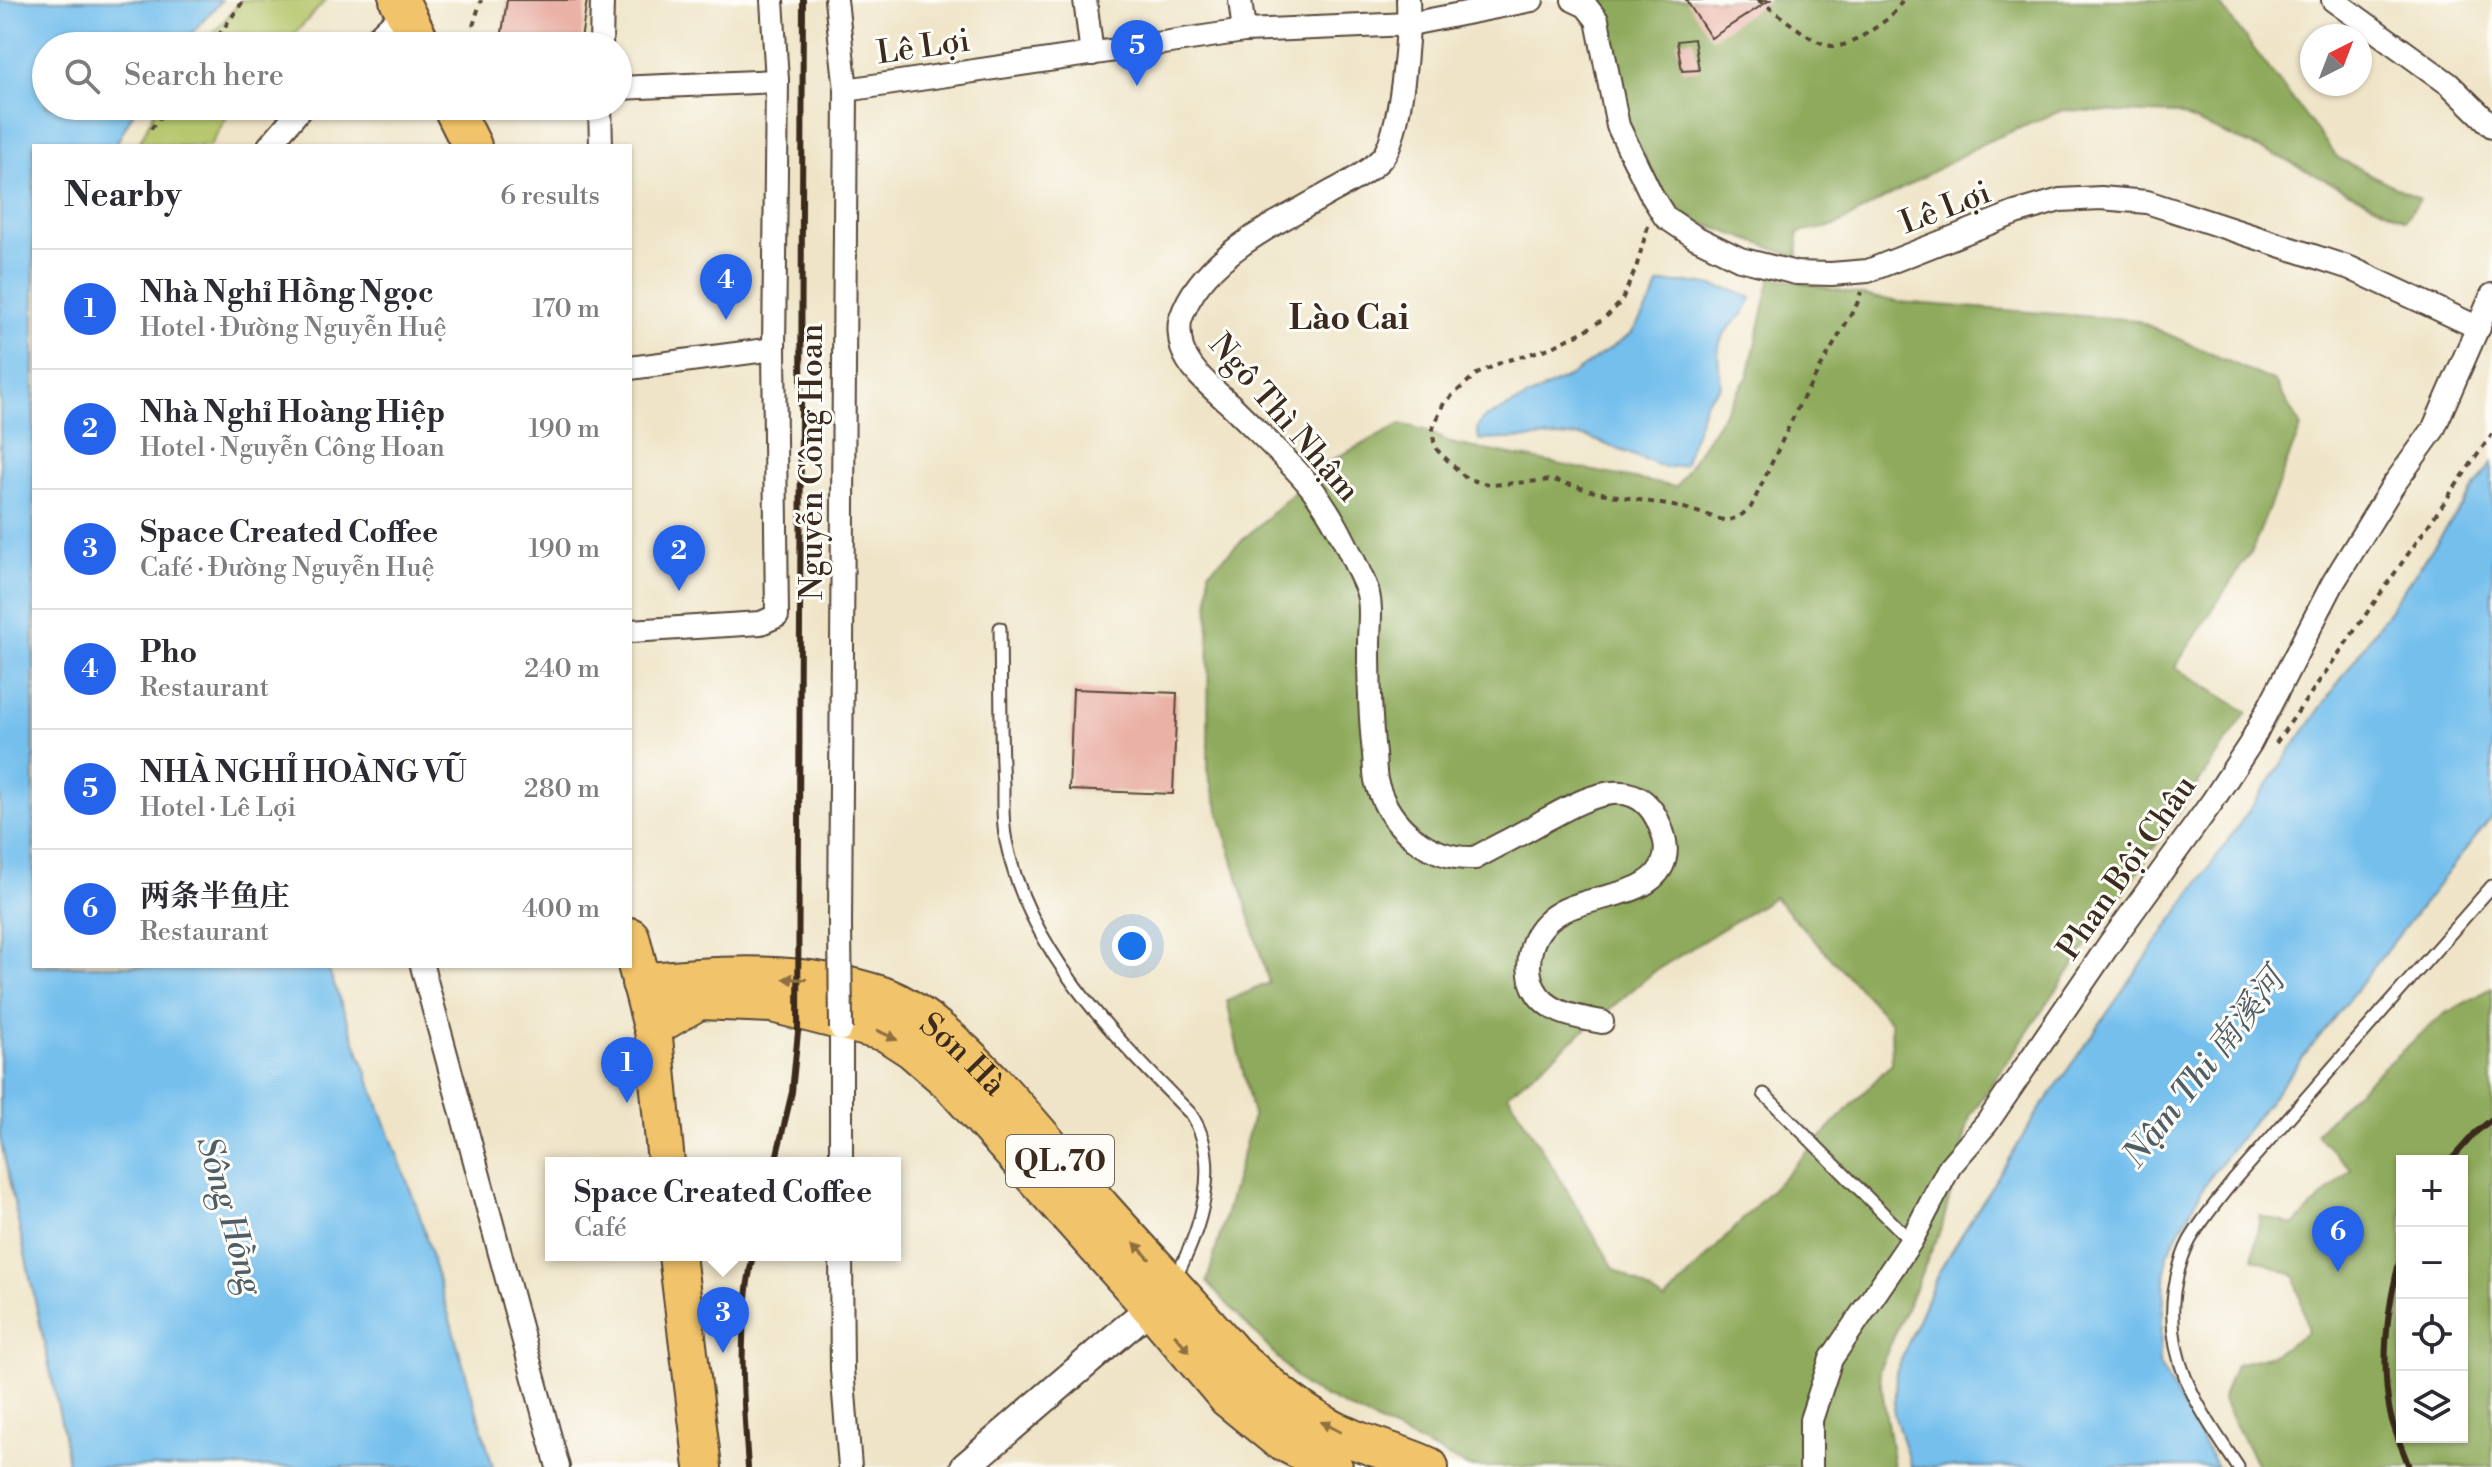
<!DOCTYPE html>
<meta charset="utf-8">
<style>
body{margin:0;font-family:"Libre Bodoni","Noto Serif SC",serif;background:#f2f2f3;color:#2b2b33}
.controls{position:absolute;right:24px;bottom:24px;display:grid;overflow:hidden;border-radius:0px;box-shadow:0 2px 6px #0004}
.controls button{width:72px;height:72px;display:grid;place-items:center;padding:0;border:0;border-bottom:2px solid #e1e1e2;background:#fff;color:#2b2b33;font:40px sans-serif}
.compass{position:absolute;left:2300px;top:24px;width:72px;height:72px;border-radius:50%;background:#fff;box-shadow:0 2px 6px #0004;rotate:42deg}
.you{position:absolute;left:1132px;top:946px;width:28px;height:28px;margin:-20px;border:6px solid #fff;border-radius:50%;background:#1a73e8;box-shadow:0 0 0 12px #1a73e833}
.badge{display:grid;place-items:center;width:52px;height:52px;border-radius:50%;background:#2563eb;color:#fff;font-size:26px;font-weight:700}
.pin{position:absolute;translate:-50% -66px;filter:drop-shadow(0 2px 4px #0008)}
.pin::after{content:'';position:absolute;top:42px;width:28px;height:24px;background:inherit;clip-path:polygon(0 0,100% 0,50% 100%)}
.popup{position:absolute;left:545px;top:1157px;width:356px;height:104px;box-sizing:border-box;display:grid;place-content:center;border-radius:0px;background:#fff;filter:drop-shadow(0 2px 6px #0005);font-size:26px;white-space:nowrap;color:#7c7c81}
.popup b{font-size:30px;color:#2b2b33}
.popup::after{content:'';position:absolute;left:50%;top:100%;margin-left:-16px;border:16px solid transparent;border-top-color:#fff}
.list{margin:0;padding:0;list-style:none}
h2{display:flex;justify-content:space-between;align-items:center;height:104px;margin:0;padding:0 32px;font-size:34px}
h2 small{font-size:26px;font-weight:400;color:#7c7c81}
.list li{display:grid;grid-template-columns:52px 1fr auto;gap:24px;align-items:center;box-sizing:border-box;height:120px;padding:0 32px;border-top:2px solid #e1e1e2}
.list b{display:block;font-size:30px;white-space:nowrap}
.list p{margin:0;font-size:26px;white-space:nowrap;color:#7c7c81}
.list em{font-size:26px;font-style:normal;color:#7c7c81}
.icon{flex:none;width:44px;height:44px;fill:none;stroke:currentColor;stroke-width:2;stroke-linecap:round;stroke-linejoin:round}
.map{position:relative;flex:none;width:2492px;height:1467px;overflow:hidden}
.search{position:absolute;background:#fff;box-shadow:0 2px 6px #0004;left:32px;top:32px;width:600px;height:88px;display:flex;align-items:center;gap:20px;box-sizing:border-box;padding:0 28px;border-radius:44px;color:#7c7c81;font-size:30px}
.panel{position:absolute;background:#fff;box-shadow:0 2px 6px #0004;left:32px;top:144px;width:600px;height:824px;border-radius:0px}
.map>svg:first-child{display:block}
.green{fill:#b3c467;stroke:#777742;stroke-width:2}
.forest{fill:#8eaa5c;stroke:#646a3d;stroke-width:2;fill-rule:evenodd}
.water{fill:#74bfed;stroke:#587486;stroke-width:2}
.building{fill:#eab2a7}
.lines{fill:none;stroke-linecap:round;stroke-linejoin:round}
.service-casing{stroke:#564637;stroke-width:15}
.minor-casing{stroke:#564637;stroke-width:26}
.tertiary-casing{stroke:#564637;stroke-width:32}
.primary-casing{stroke:#564637;stroke-width:40}
.trunk-casing{stroke:#564637;stroke-width:42}
.path{stroke:#564637;stroke-width:4;stroke-dasharray:6 6;stroke-linecap:butt}
.service{stroke:#fff;stroke-width:11}
.minor{stroke:#fff;stroke-width:22}
.tertiary{stroke:#fff;stroke-width:28}
.primary{stroke:#f1c36a;stroke-width:36}
.trunk{stroke:#f1c36a;stroke-width:38}
.rail{stroke:#3b2a1e;stroke-width:6}
.minor-bridge-casing{stroke:#564637;stroke-width:26;stroke-linecap:butt}
.minor-bridge{stroke:#fff;stroke-width:22}
.oneway{fill:#8d6f40}
.labels{text-anchor:middle;stroke-width:6;stroke-linejoin:round;paint-order:stroke}
.shield{fill:#fdfcf7;stroke:#75695f;stroke-width:2}
.shield-label{font-size:30px;font-weight:bold;fill:#3b2a1e}
.street-label{font-size:32px;fill:#3b2a1e;stroke:#fdfcf7}
.neighbourhood-label{font-size:34px;font-weight:bold;fill:#3b2a1e;stroke:#fdfcf7}
.water-label{font-size:34px;font-style:italic;fill:#4f5e66;stroke:#fdfcf7}
</style>
<div class="map">
<svg width="2492" height="1467" viewBox="0 0 2492 1467">
<rect width="100%" height="100%" fill="#fdfcf7"/>
<filter id="ink" filterUnits="userSpaceOnUse"><feTurbulence type="fractalNoise" baseFrequency=".0125" numOctaves="2"/><feDisplacementMap in="SourceGraphic" scale="16" xChannelSelector="R" yChannelSelector="G"/><feConvolveMatrix kernelMatrix="1 2 1 2 8 2 1 2 1" color-interpolation-filters="sRGB"/></filter>
<filter id="wash" filterUnits="userSpaceOnUse"><feTurbulence type="fractalNoise" baseFrequency=".006" numOctaves="4" result="noise"/><feDisplacementMap in="SourceGraphic" scale="32" xChannelSelector="R" yChannelSelector="G"/><feGaussianBlur stdDeviation="1.8" result="paint"/><feColorMatrix in="noise" values="0 0 0 0 0 0 0 0 0 0 0 0 0 0 0 0 0 1.4 0 .05"/><feComposite in="paint" operator="in"/></filter>
<g filter="url(#wash)">
<rect width="100%" height="100%" fill="#efe4c7"/>
<g class="green">
<polygon points="242,0 326,0 283,46 202,46"/>
<polygon points="157,106 233,106 210,146 138,146"/>
</g>
<g class="forest">
<polygon points="1593,0 2216,0 2338,158 2420,199 2405,220 2282,158 2178,114 2063,110 1986,142 1835,226 1798,233 1798,257 1690,219 1666,197 1627,124 1600,4"/>
<path d="M 1771,277 L 1899,302 L 2136,320 L 2275,382 L 2301,427 L 2253,548 L 2175,667 L 2247,712 L 1970,1116 L 1942,1227 L 1879,1370 L 1894,1467 L 1469,1467 L 1305,1387 L 1207,1282 L 1253,1116 L 1227,1001 L 1269,983 L 1208,774 L 1209,571 L 1326,463 L 1401,424 L 1424,430 L 1454,444 L 1676,487 L 1748,376 ZM 1774,897 L 1891,1022 L 1892,1063 L 1665,1301 L 1614,1268 L 1508,1094 L 1655,971 Z"/>
<path d="M 2492,988 L 2492,1467 L 2258,1467 L 2222,1400 L 2235,1364 L 2272,1355 L 2308,1332 L 2295,1276 L 2253,1258 L 2260,1216 L 2294,1225 L 2351,1169 L 2316,1134 L 2353,1094 L 2444,1014 ZM 2402,1161 L 2462,1161 L 2462,1437 L 2402,1437 Z"/>
</g>
<g class="water">
<polygon points="0,0 222,0 180,46 46,46 46,106 137,106 115,146 34,146 34,966 327,966 419,1213 493,1467 68,1467 64,1435 0,1138"/>
<path d="M 1663,283 L 1698,283 L 1732,290 L 1752,298 C 1743,321 1735,318 1724,334 C 1714,348 1720,370 1721,386 L 1706,401 L 1684,465 L 1665,468 L 1585,436 L 1479,440 L 1477,428 L 1482,420 L 1570,376 L 1631,334 L 1653,299 L 1658,285 Z"/>
<polygon points="2492,463 2492,816 2208,1179 2167,1254 2159,1364 2217,1467 1911,1467 1894,1414 1896,1372 1938,1273 2036,1115"/>
</g>
<g id="blocks">
<g class="building">
<polygon points="507,0 587,0 580,46 500,46"/>
<polygon points="1686,0 1770,0 1711,38"/>
<polygon points="1694,39 1699,70 1682,71 1677,41"/>
<polygon points="1073,689 1177,693 1173,794 1069,790"/>
</g>
</g>
</g>
<g filter="url(#ink)">
<use href="#blocks" fill-opacity="0" stroke="#564637" stroke-width="2"/>
<g class="lines">
<defs>
<g id="service">
<path d="M 1000,628 C 1001,681 1000,734 1003,786 C 1003,804 1002,823 1006,841 C 1028,951 1113,1035 1190,1113 C 1224,1161 1200,1233 1174,1280"/>
<polyline points="1764,1094 1911,1241"/>
<path d="M 2238,1467 C 2201,1411 2165,1364 2174,1292 C 2177,1274 2181,1256 2190,1240 C 2203,1218 2219,1199 2234,1180 L 2492,886"/>
</g>
<g id="minor">
<polyline points="836,0 846,90 840,924"/>
<polyline points="1085,0 1092,54"/>
<polyline points="1240,0 1244,31"/>
<path d="M 1408,0 C 1410,30 1401,139 1381,159 C 1367,173 1348,183 1331,192 C 1278,223 1202,255 1181,318 C 1178,325 1180,340 1182,348 C 1190,372 1215,390 1233,407 C 1257,431 1283,455 1305,480 C 1332,511 1348,548 1365,585 C 1373,602 1369,626 1369,645 C 1369,681 1370,717 1374,754 C 1375,763 1374,775 1377,784 C 1390,828 1430,860 1475,858 C 1497,846 1519,835 1540,823 C 1575,804 1631,768 1657,819 C 1664,834 1670,850 1662,866 C 1639,910 1551,885 1532,946 C 1528,959 1528,975 1534,988 C 1546,1013 1576,1017 1602,1022"/>
<polyline points="1573,0 1586,6 1597,20 1618,126 1652,196 1665,217 1695,237 1740,259 1796,273 1831,274 1868,271 2015,213 2060,200 2101,198 2147,202 2350,268 2479,328"/>
<polyline points="2333,0 2449,84 2492,126"/>
<polyline points="368,46 405,11"/>
<polyline points="601,46 602,0"/>
<polyline points="618,88 777,81"/>
<polyline points="846,90 1244,31 1410,24 1532,0"/>
<polyline points="600,106 601,146"/>
<polyline points="269,146 303,106"/>
<polyline points="630,368 774,349"/>
<polyline points="630,631 761,623 777,616 774,349 777,81 772,0"/>
<polyline points="422,966 558,1467"/>
<polyline points="841,1163 841,1029"/>
<polyline points="841,1255 842,1369 850,1467"/>
<polyline points="1811,1467 1811,1420 1831,1359 1911,1241 1950,1166 1987,1123 2110,943 2212,802 2250,744 2333,583 2392,487 2433,430 2492,295"/>
</g>
<polyline id="tertiary" points="965,1467 1151,1307"/>
<g id="primary">
<polyline points="653,1027 666,1163"/>
<polyline points="677,1255 703,1467"/>
</g>
<g id="trunk">
<polyline points="399,0 422,46"/>
<polyline points="452,106 472,146"/>
<polyline points="630,937 653,1027 699,1000 772,1003 886,1032 912,1049 950,1082 1151,1307 1228,1398 1277,1438 1333,1467"/>
<path id="s1" d="M 641,983 C 721,974 805,970 882,996 C 955,1021 1050,1150 1103,1210 C 1146,1258 1191,1305 1233,1354 C 1269,1387 1307,1421 1353,1439 C 1378,1449 1404,1455 1429,1467"/>
</g>
</defs>
<use href="#service" class="service-casing"/>
<use href="#minor" class="minor-casing"/>
<use href="#tertiary" class="tertiary-casing"/>
<use href="#primary" class="primary-casing"/>
<use href="#trunk" class="trunk-casing"/>
<g class="path">
<path d="M 1758,0 C 1778,12 1810,43 1832,46 C 1845,48 1861,37 1872,30 C 1884,22 1897,13 1902,0"/>
<polyline points="473,26 481,0"/>
<polyline points="211,46 244,0"/>
<polyline points="151,129 168,106"/>
<polyline points="1648,226 1636,268 1621,302 1605,318 1586,330 1553,347 1502,362 1475,375 1444,403 1433,428 1434,442 1438,451 1467,479 1492,485 1553,480 1595,492 1684,508 1726,521 1739,517 1751,507 1799,405 1857,304 1861,292"/>
<polyline points="2276,743 2492,434"/>
</g>
<use href="#service" class="service"/>
<use href="#minor" class="minor"/>
<use href="#tertiary" class="tertiary"/>
<use href="#primary" class="primary"/>
<use href="#trunk" class="trunk"/>
<g class="rail">
<polyline points="2450,1161 2475,1133 2492,1119"/>
<polyline points="775,1163 792,1092 798,1032 803,0"/>
<path d="M 2402,1252 C 2387,1305 2380,1358 2390,1413 C 2394,1431 2403,1450 2409,1467"/>
<path d="M 748,1467 C 743,1396 737,1325 753,1255"/>
</g>
<defs>
<polyline id="minor-bridge" points="840,924 841,1029"/>
</defs>
<use href="#minor-bridge" class="minor-bridge-casing"/>
<use href="#minor-bridge" class="minor-bridge"/>
</g>
<defs><path id="oneway-solid" d="M-6-.8H1V-3.2L6.5 0L1 3.2V.8H-6Z" transform="scale(2)"/></defs>
<g class="oneway">
<use href="#oneway-solid" transform="translate(795 979) rotate(-177)"/>
<use href="#oneway-solid" transform="translate(887 1035) rotate(26)"/>
<use href="#oneway-solid" transform="translate(1142 1251) rotate(-133)"/>
<use href="#oneway-solid" transform="translate(1182 1343) rotate(50)"/>
<use href="#oneway-solid" transform="translate(1331 1427) rotate(-152)"/>
</g>
</g>
<g class="labels">
<rect class="shield" x="1006" y="1135" width="108" height="52" rx="6"/>
<g class="shield-label">
<text x="1060" y="1171">QL.70</text>
</g>
<g class="street-label">
<text transform="translate(923 46) rotate(-8)" y="11">Lê Lợi</text>
<text transform="translate(1945 207) rotate(-21)" y="11">Lê Lợi</text>
<text transform="translate(1285 417) rotate(49)" y="11">Ngô Thì Nhậm</text>
<text transform="translate(811 462) rotate(-90)" y="11">Nguyễn Công Hoan</text>
<text transform="translate(2126 867) rotate(-55)" y="11">Phan Bội Châu</text>
<text dy="11" stroke="none"><textPath href="#s1" startOffset="344">Sơn Hà</textPath></text>
</g>
<g class="neighbourhood-label">
<text x="1349" y="329">Lào Cai</text>
</g>
<g class="water-label">
<text transform="translate(2203 1067) rotate(-52)" y="12">Nậm Thi 南溪河</text>
<text transform="translate(231 1215) rotate(74)" y="12">Sông Hồng</text>
</g>
</g>
</svg>
<div class="controls">
<button>+</button>
<button>−</button>
<button><svg class="icon" aria-label="locate" viewBox="0 0 24 24"><circle cx="12" cy="12" r="6"/><path d="M12 2v4M12 18v4M2 12h4M18 12h4"/></svg></button>
<button><svg class="icon" aria-label="layers" viewBox="0 0 24 24"><path d="M12 4l9 5-9 5-9-5zM3 14l9 5 9-5"/></svg></button>
</div>
<svg class="compass" viewBox="-18 -18 36 36"><path d="M0-13l5 13h-10z" fill="#e53935"/><path d="M0 13l5-13h-10z" fill="#7c7c81"/></svg>
<div class="you"></div>
<div class="pin badge" style="left:627px;top:1103px">1</div>
<div class="pin badge" style="left:679px;top:591px">2</div>
<div class="pin badge" style="left:723px;top:1353px">3</div>
<div class="popup"><b>Space Created Coffee</b>Café</div>
<div class="pin badge" style="left:726px;top:320px">4</div>
<div class="pin badge" style="left:1137px;top:86px">5</div>
<div class="pin badge" style="left:2338px;top:1272px">6</div>
<div class="search"><svg class="icon" aria-label="search" viewBox="0 0 24 24"><circle cx="10" cy="10" r="6"/><path d="M15 15l6 6"/></svg>Search here</div>
<section class="panel">
<h2>Nearby<small>6 results</small></h2>
<ul class="list">
<li><span class="badge">1</span><div><b>Nhà Nghỉ Hồng Ngọc</b><p>Hotel · Đường Nguyễn Huệ</p></div><em>170 m</em></li>
<li><span class="badge">2</span><div><b>Nhà Nghỉ Hoàng Hiệp</b><p>Hotel · Nguyễn Công Hoan</p></div><em>190 m</em></li>
<li><span class="badge">3</span><div><b>Space Created Coffee</b><p>Café · Đường Nguyễn Huệ</p></div><em>190 m</em></li>
<li><span class="badge">4</span><div><b>Pho</b><p>Restaurant</p></div><em>240 m</em></li>
<li><span class="badge">5</span><div><b>NHÀ NGHỈ HOÀNG VŨ</b><p>Hotel · Lê Lợi</p></div><em>280 m</em></li>
<li><span class="badge">6</span><div><b>两条半鱼庄</b><p>Restaurant</p></div><em>400 m</em></li>
</ul>
</section>
</div>
